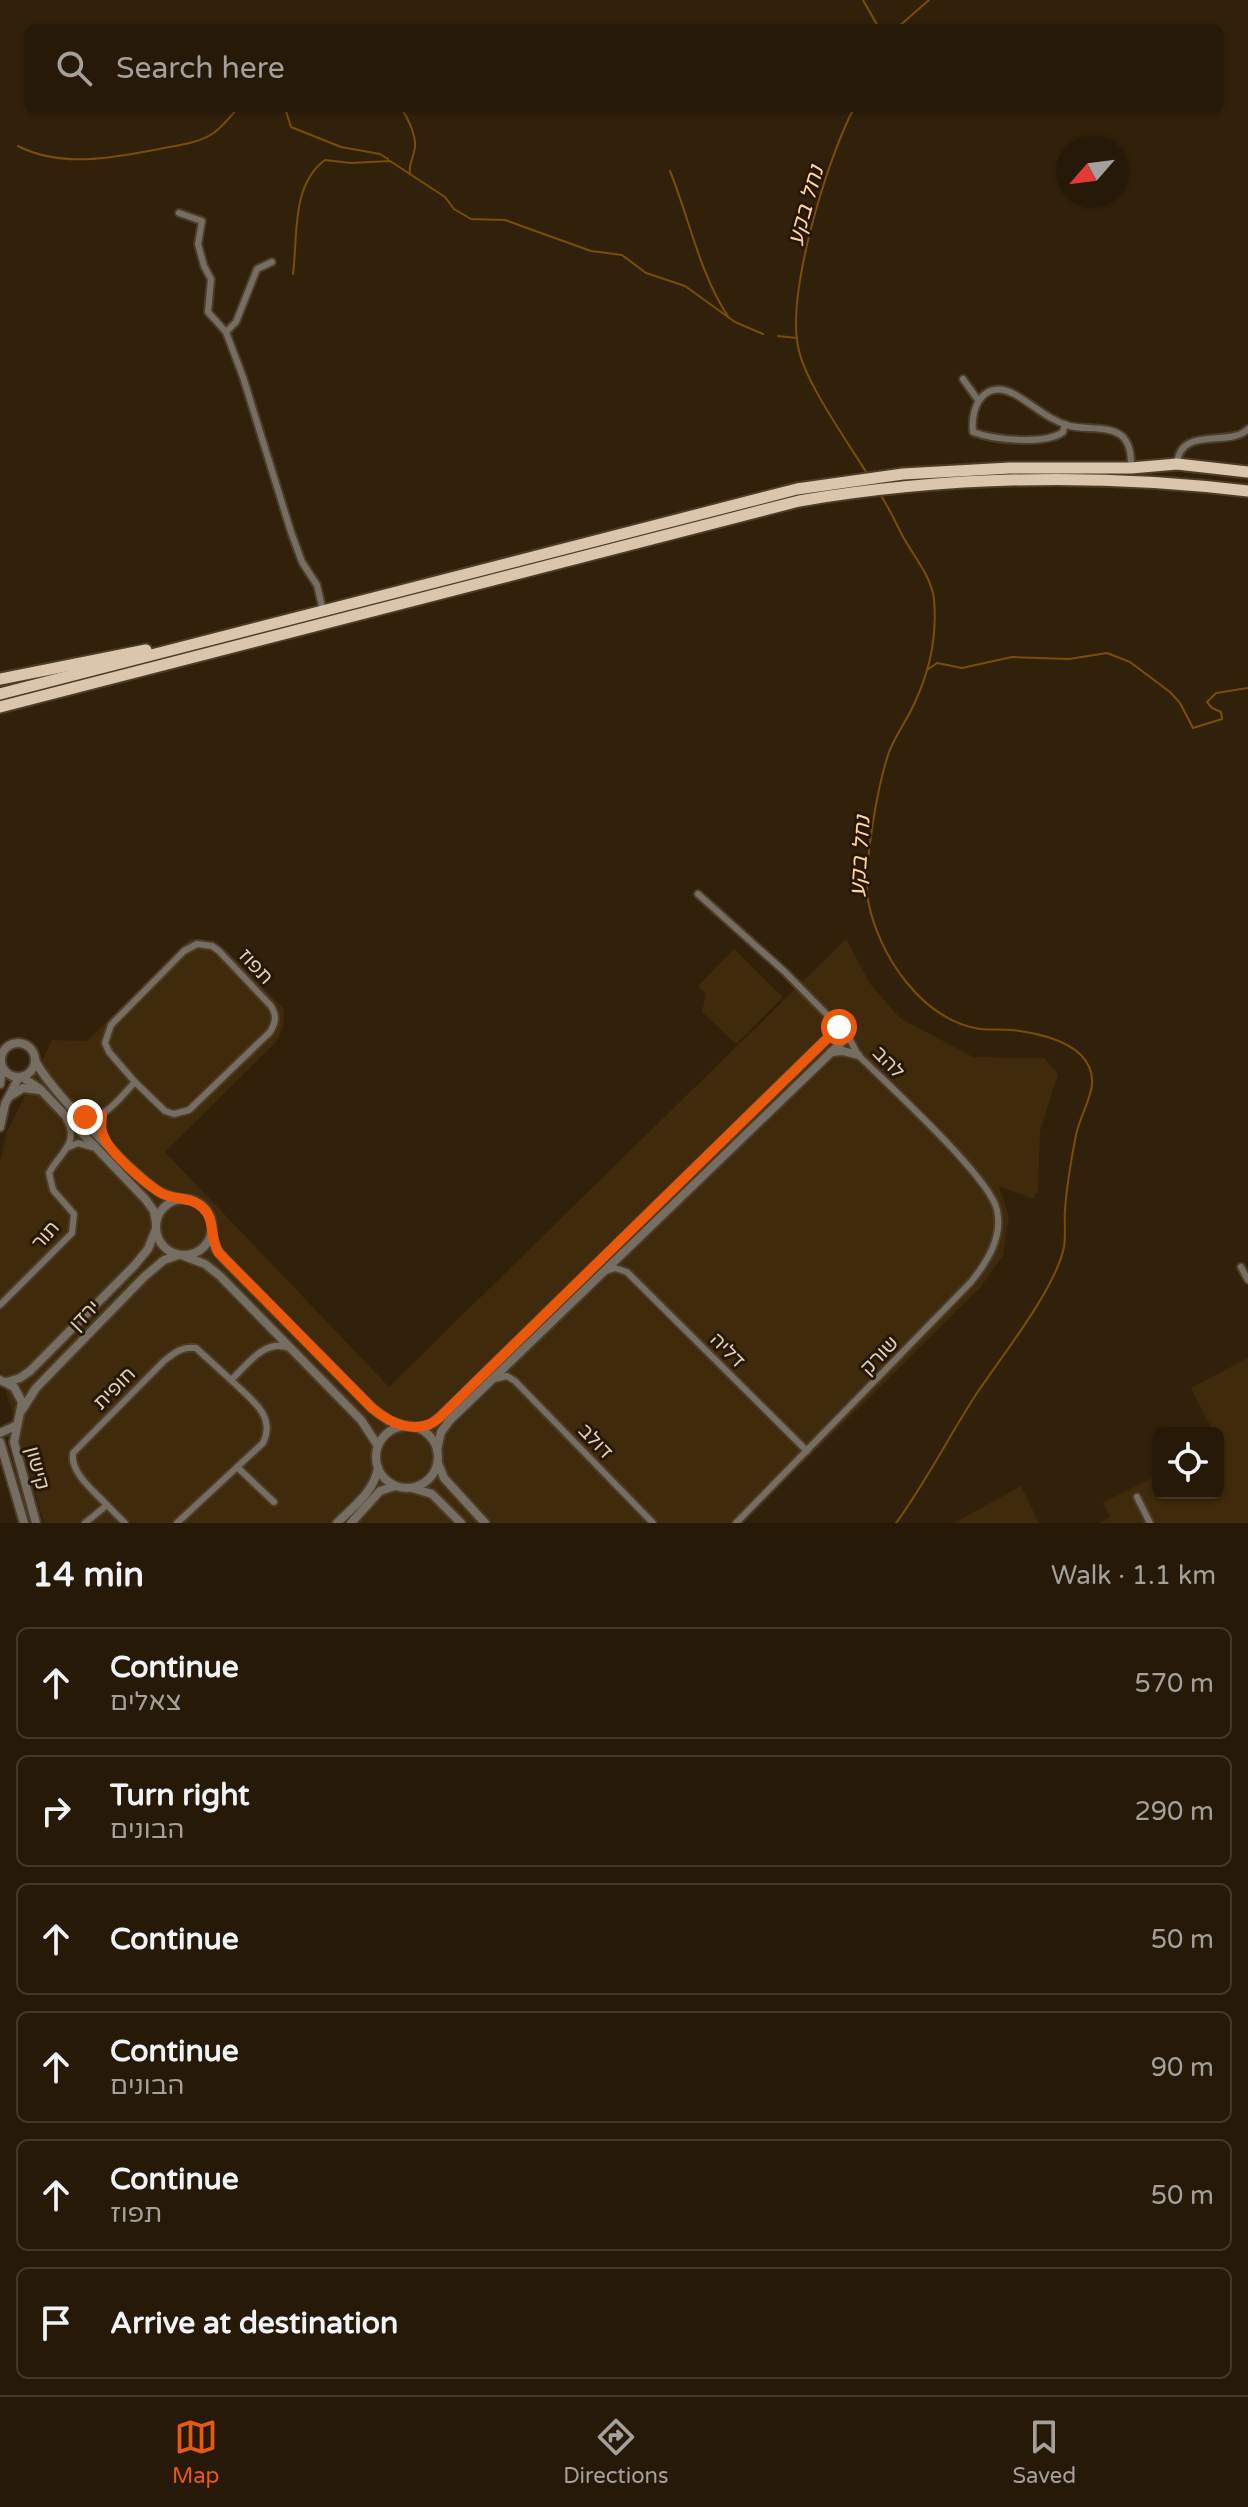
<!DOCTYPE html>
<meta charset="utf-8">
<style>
body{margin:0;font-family:"Varela Round","Noto Sans Hebrew",sans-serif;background:#2e2212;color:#f1f3f6}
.controls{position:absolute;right:24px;bottom:24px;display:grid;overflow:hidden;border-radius:12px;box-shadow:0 2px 6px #0004}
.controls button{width:72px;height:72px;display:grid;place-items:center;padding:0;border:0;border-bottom:2px solid #423829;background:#261908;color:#f1f3f6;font:40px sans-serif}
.compass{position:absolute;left:1056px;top:136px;width:72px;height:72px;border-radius:50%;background:#261908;box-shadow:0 2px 6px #0004;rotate:242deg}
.stop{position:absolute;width:24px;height:24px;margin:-18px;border:6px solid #ea580c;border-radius:50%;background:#fff}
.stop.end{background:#ea580c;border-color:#fff;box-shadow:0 2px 8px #0008}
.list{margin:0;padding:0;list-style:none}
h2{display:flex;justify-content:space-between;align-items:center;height:104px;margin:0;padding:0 32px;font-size:34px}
h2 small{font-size:26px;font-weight:400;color:#a4a09c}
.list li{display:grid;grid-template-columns:52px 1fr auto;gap:24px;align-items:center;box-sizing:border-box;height:112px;margin:0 16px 16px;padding:0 16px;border:2px solid #423829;border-radius:12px}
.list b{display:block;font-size:30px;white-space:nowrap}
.list p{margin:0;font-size:26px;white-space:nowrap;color:#a4a09c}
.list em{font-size:26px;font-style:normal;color:#a4a09c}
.icon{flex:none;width:44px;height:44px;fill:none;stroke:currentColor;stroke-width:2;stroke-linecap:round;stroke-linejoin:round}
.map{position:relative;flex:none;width:1248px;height:1523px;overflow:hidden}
.search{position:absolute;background:#261908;box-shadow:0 2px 6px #0004;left:24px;right:24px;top:24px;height:88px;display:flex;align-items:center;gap:20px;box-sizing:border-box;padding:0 28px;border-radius:12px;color:#a4a09c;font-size:30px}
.sheet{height:872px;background:#261908}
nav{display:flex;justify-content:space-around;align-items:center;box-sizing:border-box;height:112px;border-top:2px solid #423829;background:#261908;font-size:22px;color:#a4a09c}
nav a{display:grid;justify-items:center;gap:4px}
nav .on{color:#ea580c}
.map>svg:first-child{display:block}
.built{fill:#3f2a0b}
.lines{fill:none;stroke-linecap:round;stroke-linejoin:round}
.stream{stroke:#7a4e03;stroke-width:2}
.minor-casing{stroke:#4d3d28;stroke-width:10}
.tertiary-casing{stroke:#4d3d28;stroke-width:12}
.trunk-casing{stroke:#4d3d28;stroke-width:15}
.minor{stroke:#776e63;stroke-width:6}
.tertiary{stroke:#776e63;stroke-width:8}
.trunk{stroke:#dac6ac;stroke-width:11}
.route{stroke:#ea580c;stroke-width:10}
.labels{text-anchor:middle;stroke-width:6;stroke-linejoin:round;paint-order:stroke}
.street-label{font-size:20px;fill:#dcd0c3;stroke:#281802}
.water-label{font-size:22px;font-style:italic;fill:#fdd5a5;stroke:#281802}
</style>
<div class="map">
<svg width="1248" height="1523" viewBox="0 0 1248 1523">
<rect width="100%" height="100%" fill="#32210a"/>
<g class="built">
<polygon points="190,939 206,942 226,950 284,1009 283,1026 277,1041 165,1152 389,1387 846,939 871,985 900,1018 973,1057 1044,1058 1058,1074 1040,1131 1038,1194 1035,1193 1034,1199 999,1186 1009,1217 1003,1255 981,1287 742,1523 44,1523 0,1370 0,1163 6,1134 52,1040 87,1041"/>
<polygon points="734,949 783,997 736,1044 702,1012 706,994 698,986"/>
<polygon points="1248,1358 1248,1523 1099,1523 1110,1517 1103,1503 1158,1475 1158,1493 1218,1493 1218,1433 1214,1433 1191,1388"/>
<polygon points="1021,1486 1039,1523 954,1523"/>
</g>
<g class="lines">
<g class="stream">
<polyline points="863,0 879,28"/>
<polyline points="897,28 929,0"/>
<polyline points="285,108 291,127 341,147 380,154 388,159"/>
<path d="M 401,108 C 408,118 416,135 415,147 C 414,158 408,164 410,174"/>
<path d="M 854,108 C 827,159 785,296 799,351 C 807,385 849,444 868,475"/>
<path d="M 18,146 C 62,169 117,157 164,148 C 180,145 198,143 212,134 C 222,128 230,117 238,108"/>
<path d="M 670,171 C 690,220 699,273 729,318"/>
<path d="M 293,274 C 298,236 291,185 325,160 L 351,163 L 390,161 L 445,197 L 454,209 L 471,219 L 505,220 L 591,251 L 622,255 L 646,273 L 685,286 L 735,322 L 763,334"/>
<polyline points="778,336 797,338"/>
<path d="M 880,494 C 888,506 894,519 901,533 C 911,553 931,575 934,599 C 937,634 930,670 915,702 C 908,719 896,734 889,752 C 878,784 863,866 868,900 C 878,955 922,1020 980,1029 C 990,1030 1001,1029 1011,1030 C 1033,1032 1065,1039 1081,1055 C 1106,1082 1082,1106 1076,1135 C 1071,1160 1067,1184 1065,1209 C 1064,1221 1066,1235 1064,1247 C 1055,1290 1001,1357 975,1396 C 948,1438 926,1482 896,1523"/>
<polyline points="927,670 937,663 962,668 1012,657 1069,659 1107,653 1130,662 1170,692 1180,703 1193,728 1222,719 1221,712 1212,708 1207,702 1216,693 1248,688"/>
</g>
<defs>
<g id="minor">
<polyline points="179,213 202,221 198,244 204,266 211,279 208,312 226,332 243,377 291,532 302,562 317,585 323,611"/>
<polyline points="226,332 236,322 257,269 272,262"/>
<polyline points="963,379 978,400"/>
<path d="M 1065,424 L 1063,432 C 1045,445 994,440 973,432 C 970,404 986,378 1016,395 C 1035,406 1048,420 1070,426 C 1086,430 1113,425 1124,438 C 1131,447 1131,457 1131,468"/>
<path d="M 1177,464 C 1180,425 1230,448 1248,429"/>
<path d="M 698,894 L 785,972 L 848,1036 L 858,1055 C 887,1084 990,1177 997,1210 C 1003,1237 987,1262 971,1282 L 736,1523"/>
<path d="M 197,944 L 212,946 L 219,951 L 271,1006 C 277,1016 276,1022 270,1032 L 189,1110 L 174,1114 L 165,1111 L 135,1082 L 109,1052 L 105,1043 L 111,1025 L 184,951 Z"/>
<path d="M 80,1114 C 103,1125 120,1097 135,1082"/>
<polyline points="102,1115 101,1128 105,1140"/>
<polyline points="69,1147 78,1143 92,1147"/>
<polyline points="1241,1267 1248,1280"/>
<polyline points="606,1271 615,1268 627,1272 807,1451"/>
<path d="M 0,1305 L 72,1233 L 74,1214 L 53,1190 L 49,1173 C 60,1152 80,1144 66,1119"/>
<polyline points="495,1379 507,1376 515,1381 653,1523"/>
<polyline points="237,1467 274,1502"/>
<polyline points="1137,1497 1150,1523"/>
<polyline points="107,1505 125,1523"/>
<path d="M 85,1523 L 107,1505 C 94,1491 70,1473 73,1453 L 164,1361 C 174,1353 182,1346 196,1348 L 231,1380"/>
<path d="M 177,1523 L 263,1443 C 277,1415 249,1398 231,1380 C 247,1365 265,1338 289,1348"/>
</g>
<g id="tertiary">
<circle cx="18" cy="1060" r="17"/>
<polyline points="831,1052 843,1051 858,1055"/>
<path d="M 35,1060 C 48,1088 131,1173 158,1191 C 165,1195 173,1197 181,1199"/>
<polyline points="22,1077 40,1089 146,1200 154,1211 156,1223"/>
<polyline points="0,1084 2,1068"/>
<polyline points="12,1095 23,1088 39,1090"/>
<polyline points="0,1127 5,1104 19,1077"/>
<circle cx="184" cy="1227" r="28"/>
<polyline points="211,1233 216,1249 223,1258 372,1408 389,1421 404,1426"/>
<polyline points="181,1255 205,1264 220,1276 361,1420 378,1446"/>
<polyline points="0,1380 14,1387 22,1402 14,1442 36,1523"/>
<polyline points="7,1382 20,1378 30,1371 134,1266 148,1249 156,1229"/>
<polyline points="22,1410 36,1388 144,1277 164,1260 179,1255"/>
<circle cx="407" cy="1457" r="31"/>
<polyline points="416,1427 429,1426 439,1418 839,1027"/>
<polyline points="0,1433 15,1426"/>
<polyline points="0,1442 24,1523"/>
<polyline points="437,1450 441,1432 450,1420 848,1036"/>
<polyline points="438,1463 444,1478 485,1523"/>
<polyline points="412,1488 432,1494 461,1523"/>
<path d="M 337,1523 C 353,1507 374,1492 378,1468"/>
<polyline points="351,1523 380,1491 395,1486"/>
</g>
<g id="trunk">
<polyline points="0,679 146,650"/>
<polyline points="0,694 797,489 903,474 1010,468 1131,468 1177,464 1248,472"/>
<path d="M 0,707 L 799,501 C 947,476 1099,473 1248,491"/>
</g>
</defs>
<use href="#minor" class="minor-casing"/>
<use href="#tertiary" class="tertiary-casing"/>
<use href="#trunk" class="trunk-casing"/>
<use href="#minor" class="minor"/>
<use href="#tertiary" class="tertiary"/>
<use href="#trunk" class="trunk"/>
</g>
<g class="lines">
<path class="route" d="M 85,1117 L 102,1115 C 101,1124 100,1131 105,1139 C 112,1154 148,1186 163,1194 C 176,1200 193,1197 203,1208 C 216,1220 209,1239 219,1253 L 372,1408 C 391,1424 418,1436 439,1418 L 839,1027"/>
</g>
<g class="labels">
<g class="street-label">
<text transform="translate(256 966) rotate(47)" y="7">תפוז</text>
<text transform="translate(889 1062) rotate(46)" y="7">להב</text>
<text transform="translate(45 1235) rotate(-48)" y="7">תור</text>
<text transform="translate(84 1315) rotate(-46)" y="7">ירדן</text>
<text transform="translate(728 1350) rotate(45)" y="7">דליה</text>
<text transform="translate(879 1355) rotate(-46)" y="7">שורק</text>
<text transform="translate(114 1388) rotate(-45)" y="7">חופית</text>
<text transform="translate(596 1441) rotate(46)" y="7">דולב</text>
<text transform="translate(38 1468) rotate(75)" y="7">קישון</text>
</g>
<g class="water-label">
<text transform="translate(805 205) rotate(-74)" y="8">נחל בקע</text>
<text transform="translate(859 856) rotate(-86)" y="8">נחל בקע</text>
</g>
</g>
</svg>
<div class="controls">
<button><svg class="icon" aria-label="locate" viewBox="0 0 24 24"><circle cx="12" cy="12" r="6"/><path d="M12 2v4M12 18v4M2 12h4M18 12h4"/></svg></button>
</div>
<svg class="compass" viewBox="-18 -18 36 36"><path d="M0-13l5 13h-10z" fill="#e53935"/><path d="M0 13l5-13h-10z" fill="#a4a09c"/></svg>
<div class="stop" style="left:839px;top:1027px"></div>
<div class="stop end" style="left:85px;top:1117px"></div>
<div class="search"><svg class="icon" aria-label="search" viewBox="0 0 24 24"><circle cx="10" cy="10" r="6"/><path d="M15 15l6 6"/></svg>Search here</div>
</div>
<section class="sheet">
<h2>14 min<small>Walk · 1.1 km</small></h2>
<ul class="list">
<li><svg class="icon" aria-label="ahead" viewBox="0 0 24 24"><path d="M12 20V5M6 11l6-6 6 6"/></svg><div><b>Continue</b><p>צאלים</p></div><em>570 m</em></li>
<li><svg class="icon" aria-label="right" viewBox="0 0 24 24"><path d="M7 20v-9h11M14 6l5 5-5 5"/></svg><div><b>Turn right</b><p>הבונים</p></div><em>290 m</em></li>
<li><svg class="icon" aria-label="ahead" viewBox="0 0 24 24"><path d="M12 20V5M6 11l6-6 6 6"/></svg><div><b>Continue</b></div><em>50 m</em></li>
<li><svg class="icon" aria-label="ahead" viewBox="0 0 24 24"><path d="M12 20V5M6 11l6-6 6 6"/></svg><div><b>Continue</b><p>הבונים</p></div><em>90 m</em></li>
<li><svg class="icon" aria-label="ahead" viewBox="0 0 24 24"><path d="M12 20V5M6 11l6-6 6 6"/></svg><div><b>Continue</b><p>תפוז</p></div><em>50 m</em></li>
<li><svg class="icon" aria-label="arrive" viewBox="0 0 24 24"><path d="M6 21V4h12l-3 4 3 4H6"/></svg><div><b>Arrive at destination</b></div></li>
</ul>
</section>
<nav>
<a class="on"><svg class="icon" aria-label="map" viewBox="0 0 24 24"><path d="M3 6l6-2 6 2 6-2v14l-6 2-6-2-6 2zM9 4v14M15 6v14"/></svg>Map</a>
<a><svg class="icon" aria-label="directions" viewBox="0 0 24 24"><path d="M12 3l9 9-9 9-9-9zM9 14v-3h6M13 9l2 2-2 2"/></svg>Directions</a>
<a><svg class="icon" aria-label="saved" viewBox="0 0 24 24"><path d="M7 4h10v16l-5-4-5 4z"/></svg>Saved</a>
</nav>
